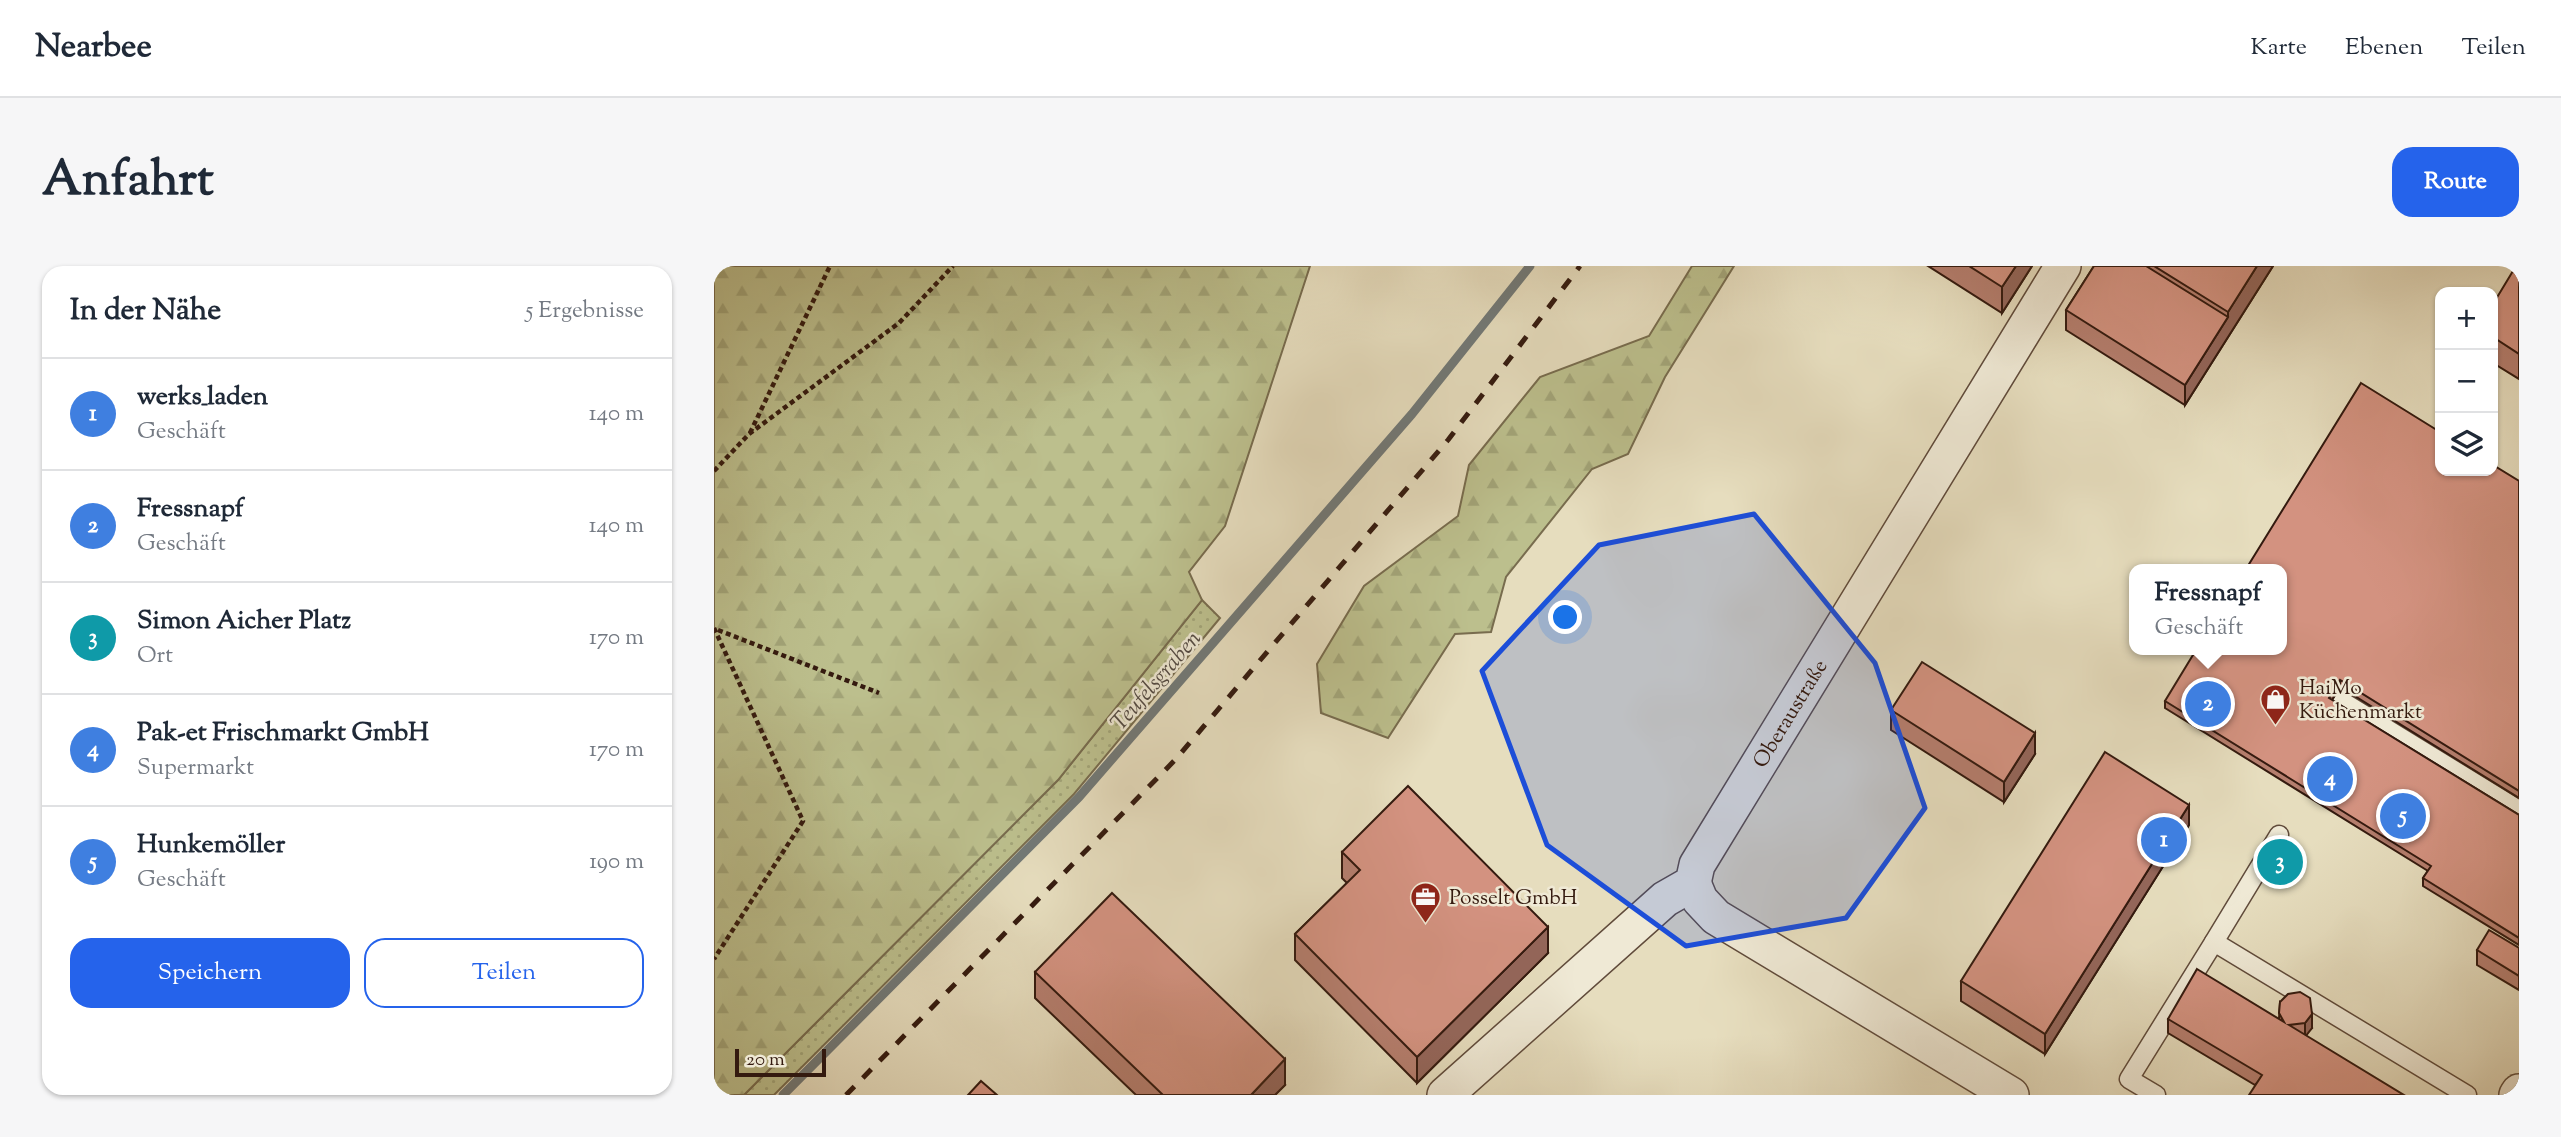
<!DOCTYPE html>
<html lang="de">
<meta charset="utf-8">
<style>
body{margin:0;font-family:"Sorts Mill Goudy",serif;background:#f6f6f7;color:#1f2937}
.controls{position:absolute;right:21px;top:21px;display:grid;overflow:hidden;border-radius:14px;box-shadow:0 2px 5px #0004}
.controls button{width:63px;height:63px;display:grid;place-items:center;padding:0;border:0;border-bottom:2px solid #e0e1e3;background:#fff;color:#1f2937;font:35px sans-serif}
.scale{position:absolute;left:21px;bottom:18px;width:91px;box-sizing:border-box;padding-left:7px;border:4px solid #341a0f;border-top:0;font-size:19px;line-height:24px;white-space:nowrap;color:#341a0f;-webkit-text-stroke:5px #efe9d5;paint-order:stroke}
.you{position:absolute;left:852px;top:352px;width:24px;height:24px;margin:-18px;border:5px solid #fff;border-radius:50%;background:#1a73e8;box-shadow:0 0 0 10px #1a73e833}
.badge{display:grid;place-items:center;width:46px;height:46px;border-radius:50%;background:#2563eb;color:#fff;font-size:23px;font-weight:700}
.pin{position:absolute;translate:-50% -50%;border:4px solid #fff;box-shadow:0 2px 7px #0006}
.popup{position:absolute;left:1415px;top:298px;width:158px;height:91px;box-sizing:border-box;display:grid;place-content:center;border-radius:14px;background:#fff;filter:drop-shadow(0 2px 5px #0005);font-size:23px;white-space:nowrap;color:#747a83}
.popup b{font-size:26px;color:#1f2937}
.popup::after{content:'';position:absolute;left:50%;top:100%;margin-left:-14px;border:14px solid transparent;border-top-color:#fff}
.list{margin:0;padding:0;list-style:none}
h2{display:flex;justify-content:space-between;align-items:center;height:91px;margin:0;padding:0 28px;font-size:30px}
h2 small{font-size:23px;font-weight:400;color:#747a83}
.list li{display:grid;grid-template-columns:46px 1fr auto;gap:21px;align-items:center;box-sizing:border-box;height:112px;padding:0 28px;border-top:2px solid #e0e1e3}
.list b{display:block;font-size:26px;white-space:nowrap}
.list p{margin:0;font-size:23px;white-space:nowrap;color:#747a83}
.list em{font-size:23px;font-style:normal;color:#747a83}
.actions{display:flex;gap:14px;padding:21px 28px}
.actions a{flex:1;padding:16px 0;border:2px solid #2563eb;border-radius:21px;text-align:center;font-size:24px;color:#2563eb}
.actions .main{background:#2563eb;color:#fff}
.icon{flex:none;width:38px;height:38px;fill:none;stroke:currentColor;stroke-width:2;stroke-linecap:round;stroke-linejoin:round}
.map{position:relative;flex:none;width:1805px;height:829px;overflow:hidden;border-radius:21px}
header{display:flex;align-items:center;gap:42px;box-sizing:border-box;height:98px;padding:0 35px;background:#fff;border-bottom:2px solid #e0e1e3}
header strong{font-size:33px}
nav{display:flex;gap:38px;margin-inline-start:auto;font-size:24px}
.intro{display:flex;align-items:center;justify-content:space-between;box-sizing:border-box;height:168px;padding:0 42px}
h1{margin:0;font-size:49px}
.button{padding:18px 32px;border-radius:21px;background:#2563eb;color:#fff;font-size:24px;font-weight:700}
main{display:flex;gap:42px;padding:0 42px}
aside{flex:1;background:#fff;border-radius:21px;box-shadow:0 2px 5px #0004}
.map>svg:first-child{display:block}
.grass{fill:url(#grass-dots);stroke:#786c4e;stroke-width:2}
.forest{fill:url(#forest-firs);stroke:#786c4e;stroke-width:2}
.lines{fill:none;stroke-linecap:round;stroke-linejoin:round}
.stream{stroke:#727977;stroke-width:9}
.service-casing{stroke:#604b3b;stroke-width:21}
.minor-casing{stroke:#604b3b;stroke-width:38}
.path{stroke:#341a0f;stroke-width:4.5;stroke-dasharray:5 3.5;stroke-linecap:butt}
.service{stroke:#efe9d5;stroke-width:18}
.minor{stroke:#efe9d5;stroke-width:35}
.rail{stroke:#341a0f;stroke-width:5;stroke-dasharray:12 12;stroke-linecap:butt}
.wall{fill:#b57e6e;stroke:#341a0f;stroke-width:2}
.shaded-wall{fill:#94665a;stroke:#341a0f;stroke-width:2}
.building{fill:#d39280;stroke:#341a0f;stroke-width:2}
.marked{fill:#1d4ed8;fill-opacity:0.2;stroke:#1d4ed8;stroke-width:5;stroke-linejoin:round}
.labels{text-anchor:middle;stroke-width:5;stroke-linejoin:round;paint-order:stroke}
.poi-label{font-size:21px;fill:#341a0f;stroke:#efe9d5;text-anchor:start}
.street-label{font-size:21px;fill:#341a0f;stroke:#efe9d5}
.water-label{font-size:23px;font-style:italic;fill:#534a43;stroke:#efe9d5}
</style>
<header>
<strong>Nearbee</strong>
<nav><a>Karte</a><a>Ebenen</a><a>Teilen</a></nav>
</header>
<div class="intro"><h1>Anfahrt</h1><a class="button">Route</a></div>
<main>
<aside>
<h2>In der Nähe<small>5 Ergebnisse</small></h2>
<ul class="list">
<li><span class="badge" style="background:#3f7fe0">1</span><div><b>werks_laden</b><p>Geschäft</p></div><em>140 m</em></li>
<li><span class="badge" style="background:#3f7fe0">2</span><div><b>Fressnapf</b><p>Geschäft</p></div><em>140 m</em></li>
<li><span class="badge" style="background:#0f9aa8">3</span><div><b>Simon Aicher Platz</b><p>Ort</p></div><em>170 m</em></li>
<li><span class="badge" style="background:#3f7fe0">4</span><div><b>Pak-et Frischmarkt GmbH</b><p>Supermarkt</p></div><em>170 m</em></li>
<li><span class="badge" style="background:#3f7fe0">5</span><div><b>Hunkemöller</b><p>Geschäft</p></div><em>190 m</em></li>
</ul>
<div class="actions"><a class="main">Speichern</a><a>Teilen</a></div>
</aside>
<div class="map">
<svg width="1805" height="829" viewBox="0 0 1805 829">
<defs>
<pattern id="grass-dots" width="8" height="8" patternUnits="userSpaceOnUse" patternTransform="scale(1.75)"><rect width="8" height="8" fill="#bcbf8d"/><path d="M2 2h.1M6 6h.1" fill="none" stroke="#a2a478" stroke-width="1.8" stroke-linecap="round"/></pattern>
<pattern id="forest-firs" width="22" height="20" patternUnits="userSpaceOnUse" patternTransform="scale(1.75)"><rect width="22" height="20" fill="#bcbf8d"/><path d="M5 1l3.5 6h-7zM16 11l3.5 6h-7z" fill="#a2a478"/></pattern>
</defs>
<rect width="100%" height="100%" fill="#e6ddbe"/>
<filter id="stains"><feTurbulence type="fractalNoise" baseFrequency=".00286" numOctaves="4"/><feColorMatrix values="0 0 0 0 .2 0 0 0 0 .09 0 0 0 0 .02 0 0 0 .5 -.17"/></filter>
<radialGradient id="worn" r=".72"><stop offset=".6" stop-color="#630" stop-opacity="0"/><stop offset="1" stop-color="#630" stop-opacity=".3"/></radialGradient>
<polygon class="grass" points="488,334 506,352 360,528 60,829 30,829 344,514"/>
<g class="forest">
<polygon points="0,0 596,0 511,260 475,306 488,334 344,514 30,829 0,829"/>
<polygon points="978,0 1020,0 951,111 914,188 878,203 792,311 777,366 741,368 674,472 607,447 603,398 650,320 744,250 755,199 826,111 935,70"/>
</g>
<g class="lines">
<polyline class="stream" points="69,829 365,531 698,148 816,0"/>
<defs>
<g id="service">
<polyline points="1621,431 1805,544"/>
<polyline points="1565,569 1500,676 1753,829"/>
<polyline points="1442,829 1415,813 1500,676"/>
</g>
<g id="minor">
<polyline points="979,617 986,634 1002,651 1297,829"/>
<path id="s1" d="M 731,829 L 951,633 L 979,617 L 983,599 L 1349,0"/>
<polyline points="1803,829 1805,826"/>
</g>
</defs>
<use href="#service" class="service-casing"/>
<use href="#minor" class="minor-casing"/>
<g class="path">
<polyline points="36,167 116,0"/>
<polyline points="0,205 35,168 185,57 239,0"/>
<polyline points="0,362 89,555 0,693"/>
<polyline points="4,364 165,427"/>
</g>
<use href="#service" class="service"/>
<use href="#minor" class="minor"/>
<polyline class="rail" points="132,829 461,494 734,174 866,0"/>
</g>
<g class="wall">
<polygon points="1214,0 1318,0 1288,47"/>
<polygon points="1380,0 1559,0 1471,139 1352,64 1352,44"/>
<polygon points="1805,0 1805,113 1779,97 1779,38"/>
<polygon points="1805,215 1805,532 1626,421 1618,434 1805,549 1805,679 1709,620 1709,612 1714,605 1451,442 1451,435"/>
<polygon points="1177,444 1321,488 1290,536 1177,464"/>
<polygon points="1475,559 1331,788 1247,735 1247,715"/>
<polygon points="628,586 834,687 703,817 581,694 581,668 633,617 628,612"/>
<polygon points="1805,682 1805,724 1763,699 1763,684"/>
<polygon points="321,706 571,819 561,829 422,829 321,732"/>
<polygon points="1566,736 1598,762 1541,819 1454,767 1454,753 1565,753"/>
</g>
<g class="shaded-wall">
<polygon points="1302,0 1318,0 1288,47 1288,21"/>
<polygon points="1543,0 1559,0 1471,139 1471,119 1514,51 1514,46"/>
<polygon points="1626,414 1626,421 1615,439 1615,432"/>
<polygon points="1321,467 1321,488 1290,536 1290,516"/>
<polygon points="1475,539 1475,559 1331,788 1331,768"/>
<polygon points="834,661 834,687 703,817 703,791"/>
<polygon points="1598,748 1598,762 1591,771 1591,757"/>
<polygon points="571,793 571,819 561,829 537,829"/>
</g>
<g class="building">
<polygon points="1255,0 1302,0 1288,21"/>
<polygon points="1380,0 1432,0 1514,51 1471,119 1352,44"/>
<polygon points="1440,0 1543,0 1514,46"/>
<polygon points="1802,0 1805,0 1805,88 1779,71 1779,38"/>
<polygon points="1647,117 1726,166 1726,205 1779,205 1779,199 1805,215 1805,525 1626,414 1615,432 1805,549 1805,672 1709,612 1717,600 1451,435 1482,384 1567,384 1567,303 1532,303"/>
<polygon points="1208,396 1321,467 1290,516 1177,444"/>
<polygon points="1391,486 1475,539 1331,768 1247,715"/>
<polygon points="694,520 834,661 703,791 581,668 646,604 628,586"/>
<polygon points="398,627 571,793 537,829 449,829 321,706"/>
<polygon points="1775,664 1805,682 1805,710 1763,684"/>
<polygon points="1483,703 1570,756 1565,747 1566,736 1574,728 1586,726 1596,732 1598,748 1591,757 1575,759 1690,829 1535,829 1548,809 1454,753"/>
<polygon points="267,815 283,829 254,829"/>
</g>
<path class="marked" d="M 1040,248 L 1161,397 L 1211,542 L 1132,652 L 972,680 L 833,579 L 768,405 L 885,279 Z"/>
<defs>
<symbol id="shop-pin" viewBox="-11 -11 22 30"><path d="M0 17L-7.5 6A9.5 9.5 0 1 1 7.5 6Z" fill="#8f2418" stroke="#efe9d5"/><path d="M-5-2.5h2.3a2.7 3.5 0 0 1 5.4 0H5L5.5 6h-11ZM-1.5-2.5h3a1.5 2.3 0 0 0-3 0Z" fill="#fff"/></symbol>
<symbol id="office-pin" viewBox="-11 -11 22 30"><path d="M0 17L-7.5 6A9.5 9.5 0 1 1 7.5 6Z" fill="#8f2418" stroke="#efe9d5"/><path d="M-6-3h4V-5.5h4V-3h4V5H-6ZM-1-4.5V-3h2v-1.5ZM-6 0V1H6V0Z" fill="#fff"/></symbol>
</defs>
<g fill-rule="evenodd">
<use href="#shop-pin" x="1544" y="416" width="35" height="47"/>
<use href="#office-pin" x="694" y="614" width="35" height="47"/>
</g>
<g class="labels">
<g class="poi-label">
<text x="1585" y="428">HaiMo<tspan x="1585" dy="24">Küchenmarkt</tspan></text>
<text x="735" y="638">Posselt GmbH</text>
</g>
<g class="street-label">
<text dy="7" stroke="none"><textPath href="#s1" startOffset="523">Oberaustraße</textPath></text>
</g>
<g class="water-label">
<text transform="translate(441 414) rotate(-49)" y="8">Teufelsgraben</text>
</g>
</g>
<rect width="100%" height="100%" filter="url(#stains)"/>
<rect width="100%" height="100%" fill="url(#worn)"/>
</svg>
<div class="controls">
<button>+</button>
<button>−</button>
<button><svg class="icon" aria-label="layers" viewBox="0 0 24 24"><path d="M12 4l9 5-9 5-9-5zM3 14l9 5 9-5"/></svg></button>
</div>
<div class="scale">20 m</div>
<div class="you"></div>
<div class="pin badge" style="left:1450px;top:574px;background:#3f7fe0">1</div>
<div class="pin badge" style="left:1494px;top:438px;background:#3f7fe0">2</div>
<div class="popup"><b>Fressnapf</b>Geschäft</div>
<div class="pin badge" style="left:1566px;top:596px;background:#0f9aa8">3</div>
<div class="pin badge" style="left:1616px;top:513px;background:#3f7fe0">4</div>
<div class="pin badge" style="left:1689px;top:550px;background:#3f7fe0">5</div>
</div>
</main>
